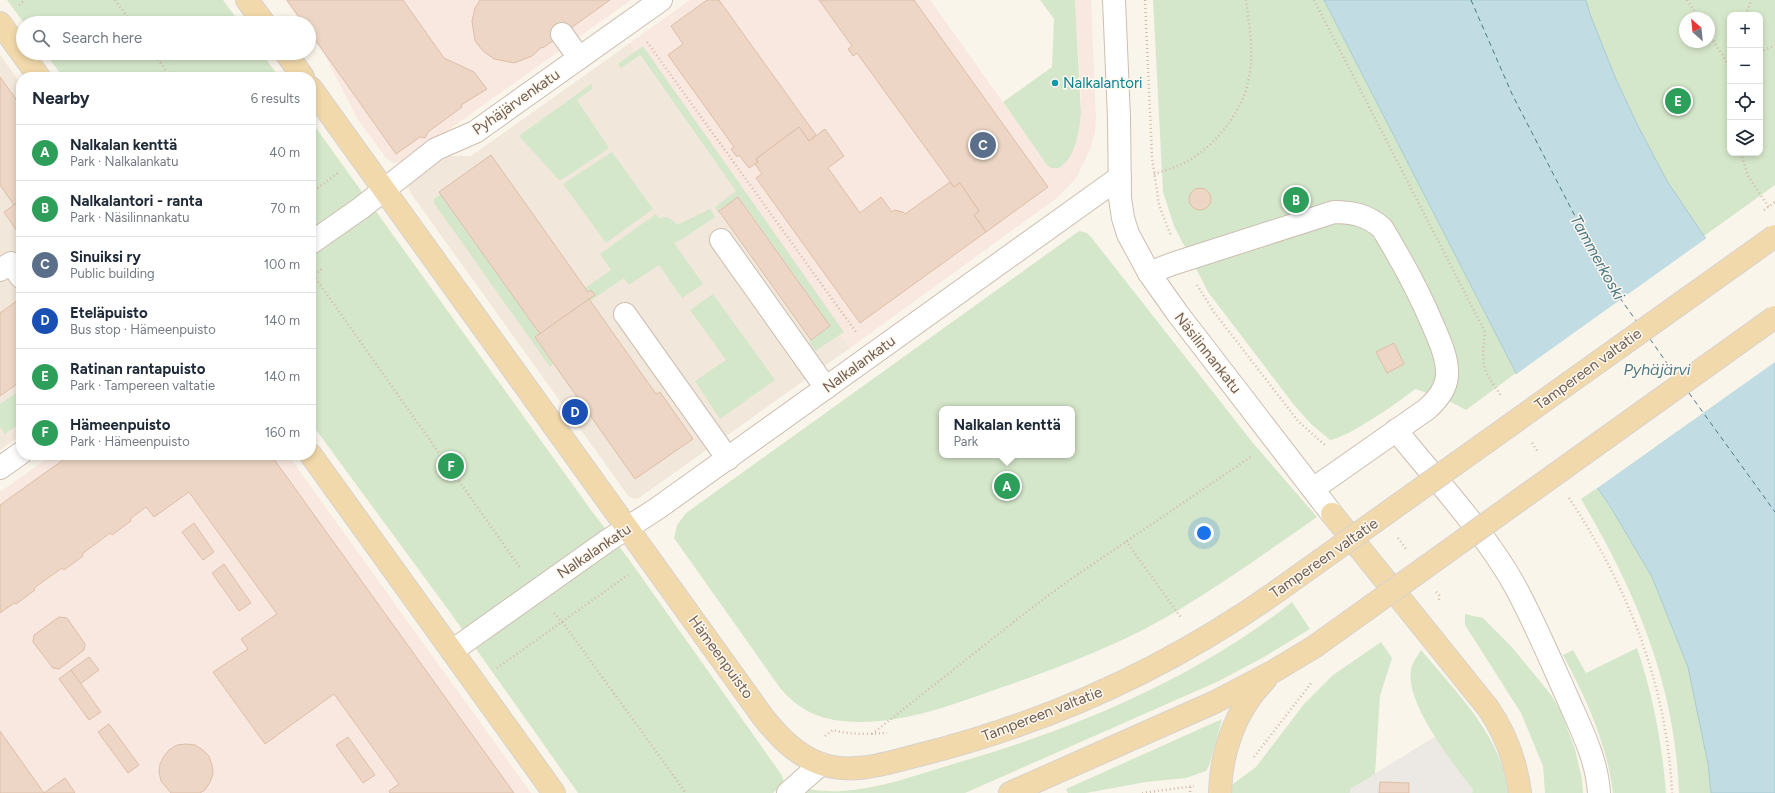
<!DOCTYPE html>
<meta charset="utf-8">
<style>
body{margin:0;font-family:Figtree,sans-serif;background:#f6f6f7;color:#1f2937}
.controls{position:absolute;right:12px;top:12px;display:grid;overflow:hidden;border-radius:8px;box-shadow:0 2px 6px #0003}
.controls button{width:36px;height:36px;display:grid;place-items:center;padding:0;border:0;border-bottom:1px solid #e0e1e3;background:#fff;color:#1f2937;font:20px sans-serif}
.compass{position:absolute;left:1679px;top:12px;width:36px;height:36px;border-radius:50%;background:#fff;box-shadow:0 2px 6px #0003;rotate:333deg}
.you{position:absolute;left:1204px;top:533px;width:14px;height:14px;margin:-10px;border:3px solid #fff;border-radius:50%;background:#1a73e8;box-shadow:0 0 0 6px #1a73e833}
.badge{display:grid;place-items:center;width:26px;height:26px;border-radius:50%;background:#d57d5f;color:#fff;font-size:13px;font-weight:700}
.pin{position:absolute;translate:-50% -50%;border:2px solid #fff;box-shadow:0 1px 4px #0006}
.popup{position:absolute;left:939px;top:406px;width:136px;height:52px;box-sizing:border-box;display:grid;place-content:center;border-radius:8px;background:#fff;filter:drop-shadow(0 1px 3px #0005);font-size:13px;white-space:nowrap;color:#747a83}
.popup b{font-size:15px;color:#1f2937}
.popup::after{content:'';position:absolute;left:50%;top:100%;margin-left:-8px;border:8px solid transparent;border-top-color:#fff}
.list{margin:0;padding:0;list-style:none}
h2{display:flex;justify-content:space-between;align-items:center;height:52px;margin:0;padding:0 16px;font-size:17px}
h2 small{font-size:13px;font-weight:400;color:#747a83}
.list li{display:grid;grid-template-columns:26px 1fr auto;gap:12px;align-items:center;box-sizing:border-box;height:56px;padding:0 16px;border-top:1px solid #e0e1e3}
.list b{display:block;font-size:15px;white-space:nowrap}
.list p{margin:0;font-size:13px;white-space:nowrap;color:#747a83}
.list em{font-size:13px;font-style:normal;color:#747a83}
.icon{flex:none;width:22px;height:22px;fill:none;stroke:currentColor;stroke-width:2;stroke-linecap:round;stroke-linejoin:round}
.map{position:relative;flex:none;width:1775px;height:793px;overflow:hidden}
.search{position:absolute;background:#fff;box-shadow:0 2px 6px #0003;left:16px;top:16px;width:300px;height:44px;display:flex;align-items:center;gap:10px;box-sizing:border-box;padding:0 14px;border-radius:22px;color:#747a83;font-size:15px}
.panel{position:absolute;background:#fff;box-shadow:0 2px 6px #0003;left:16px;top:72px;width:300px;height:388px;border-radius:16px}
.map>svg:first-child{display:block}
.residential{fill:#f1e7da}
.commercial{fill:#f9e8e0}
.industrial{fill:#ece8e3}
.green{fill:#d5e7ca;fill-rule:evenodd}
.water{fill:#c1dce2;stroke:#a8cbd3}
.pier{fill:#faf5eb}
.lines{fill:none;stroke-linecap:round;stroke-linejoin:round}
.ferry{stroke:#4c7883;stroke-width:1;stroke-dasharray:5 4;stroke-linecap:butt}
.building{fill:#edd6c5;stroke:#ddbea8}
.minor-casing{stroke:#ccbeb1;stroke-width:24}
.major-casing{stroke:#d8d2ce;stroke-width:24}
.path{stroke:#d2baa8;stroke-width:2.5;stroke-dasharray:1 3;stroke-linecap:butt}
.minor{stroke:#fff;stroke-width:22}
.major{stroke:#f1d9ab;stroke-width:22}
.major-bridge-casing{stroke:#d8d2ce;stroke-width:24;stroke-linecap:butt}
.path-bridge{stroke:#d2baa8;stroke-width:2.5;stroke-dasharray:1 3;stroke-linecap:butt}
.major-bridge{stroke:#f1d9ab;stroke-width:22}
.culture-dot{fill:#0f9aa8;stroke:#fdf9f1;stroke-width:1.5}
.labels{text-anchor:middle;stroke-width:3;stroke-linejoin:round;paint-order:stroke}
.culture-label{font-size:15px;fill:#0d838f;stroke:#fdf9f1;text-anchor:start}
.street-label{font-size:15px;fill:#735e50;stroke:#fdf9f1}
.water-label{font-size:16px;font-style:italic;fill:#4c7883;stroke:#fdf9f1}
</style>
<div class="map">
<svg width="1775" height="793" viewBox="0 0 1775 793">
<rect width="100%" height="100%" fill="#faf5eb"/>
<g class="residential">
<polygon points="630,43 850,348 639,498 634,499 628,496 621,486 417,202 410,192 408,186 409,184 441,156 471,156"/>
<polygon points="0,55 21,84 21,435 0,450"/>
</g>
<g class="commercial">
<polygon points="285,0 631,0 409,158 400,162 393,163 386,158 358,120 324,54 309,34 309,23 301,23"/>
<polygon points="690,0 930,0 1044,160 1055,168 1059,168 1066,162 1076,141 1081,113 1081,98 1075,0 1091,0 1096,119 1095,132 1091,147 1077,177 1057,198 850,348 630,43"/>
<polygon points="52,455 288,455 531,793 0,793 0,492"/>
</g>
<polygon class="industrial" points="1436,736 1473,791 1472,793 1350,793 1350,789"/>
<g class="green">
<polygon points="7,0 223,0 240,23 24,23"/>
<path d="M 1040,0 L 1075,0 L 1081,113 C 1079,132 1076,157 1059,168 L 1051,168 L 1047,165 L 1003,102 L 1052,67 L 1054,19 Z"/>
<path d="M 1153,0 L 1324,0 L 1516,373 L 1466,410 L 1445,399 L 1415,389 C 1401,401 1347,438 1330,440 L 1311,424 L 1294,405 L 1208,292 L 1174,226 L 1163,192 Z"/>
<path d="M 1586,0 L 1775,0 L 1775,185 L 1704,236 L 1667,181 L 1637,124 L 1615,77 L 1590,14 ZM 1730,15 L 1760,15 L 1760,153 L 1730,153 ZM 1685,18 L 1709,18 L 1709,42 L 1685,42 Z"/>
<polygon points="643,46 844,332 815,351 809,341 830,326 739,197 719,210 721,213 719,214 715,207 736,191 640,55 621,68 618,64"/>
<polygon points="45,53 262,53 279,77 63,77"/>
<polygon points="591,84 593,88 577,100 609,148 561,180 559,180 519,136"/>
<path d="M 311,121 L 591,510 L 628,558 L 781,774 C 787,783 780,787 773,793 L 578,793 L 452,615 L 311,423 Z"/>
<polygon points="612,152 653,209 606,243 563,184"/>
<polygon points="441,194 540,334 535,337 553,364 550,367 434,203 434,199"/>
<path d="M 710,209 L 715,217 L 684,238 L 674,243 L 703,284 L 682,298 L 659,265 L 629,285 L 624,278 L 590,301 L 589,299 L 595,295 L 592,290 L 588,292 L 585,288 L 611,270 L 600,254 L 656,214 L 659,218 C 667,216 672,218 677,225 Z"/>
<path d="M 1079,231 L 1087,233 L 1091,237 L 1253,443 L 1317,517 C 1271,549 1225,582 1177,611 C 1122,644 1058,668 997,689 C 950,706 893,727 842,721 C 817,719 796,707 780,688 L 674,538 L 677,525 L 686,513 ZM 942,409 L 1072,409 L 1072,455 L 942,455 Z"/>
<polygon points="713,294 775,380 720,419 695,381 726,360 690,310"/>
<polygon points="16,393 21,398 21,422 5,434 0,427 0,404"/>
<path d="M 1597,488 L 1610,506 L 1652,577 L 1688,667 L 1708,764 L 1711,793 L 1679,793 C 1675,684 1636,592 1581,499 Z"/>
<path d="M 1292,602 L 1310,629 L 1264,657 L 1219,681 L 965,793 L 801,793 L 805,789 C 817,790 829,792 841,791 C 879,789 917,775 953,764 C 1072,730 1195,679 1292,602 Z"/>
<polygon points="1465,614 1483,618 1511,646 1552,696 1561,712 1575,749 1582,779 1583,793 1545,793 1543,766 1521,713 1465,625"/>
<polygon points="1381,642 1392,658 1380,696 1375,774 1350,789 1350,793 1231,793 1231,787 1233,784 1256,767 1304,704 1333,675"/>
<path d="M 1637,648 C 1653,695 1662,743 1666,793 L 1613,793 C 1607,744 1586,698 1563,655 L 1573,650 L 1586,673 Z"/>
<path d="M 1421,650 C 1455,691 1503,737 1508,793 L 1472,793 L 1473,790 C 1454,764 1401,699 1412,666 C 1414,660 1418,655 1421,650 Z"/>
<polygon points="1222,719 1209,766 1206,771 1186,778 1146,782 1086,793 1068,793 1066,789"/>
</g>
<polygon class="water" points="1324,0 1586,0 1590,14 1615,77 1637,124 1667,181 1704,236 1775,333 1775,793 1711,793 1708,764 1688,667 1652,577 1610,506 1516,373"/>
<polygon class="pier" points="1708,237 1775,329 1775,362 1596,489 1515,375"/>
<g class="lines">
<g class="ferry">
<polyline points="1471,0 1512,94 1610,284 1637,322"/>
<polyline points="1650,339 1676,376"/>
<polyline points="1689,393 1775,512"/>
</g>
</g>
<g class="building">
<polygon points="287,0 403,0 444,58 474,72 487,89 461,105 462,107 428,132 425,138 420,137 396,154 309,31 309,23 303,23"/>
<polygon points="480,0 610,0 543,48 542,47 532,56 514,63 494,59 483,51 475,41 472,21 475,8"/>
<polygon points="707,0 719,0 816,135 809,141 799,127 756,159 758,162 749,168 739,155 737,157 731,149 734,147 668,55 683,44 671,26"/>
<polygon points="819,0 914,0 1048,187 986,232 974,215 979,211 960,183 954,187 857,53 853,56 848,49 852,46"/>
<polygon points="0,77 21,106 21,200 14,205 0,185"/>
<polygon points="799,127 809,141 825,129 844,156 828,168 860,213 881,197 892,212 894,210 903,212 905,214 950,182 954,187 960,183 979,211 974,215 986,232 860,323 756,178 762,174 755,164 758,162 756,159"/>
<polygon points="491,155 588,292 591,290 595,295 540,334 439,192"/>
<circle cx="1200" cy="199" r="11"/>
<polygon points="738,197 830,326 811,340 719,211"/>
<polygon points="21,200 21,237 4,212"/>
<polygon points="21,298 21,381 0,396 0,313"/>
<polygon points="589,299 656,394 660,392 693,439 635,479 535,337"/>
<polygon points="1394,343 1404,364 1387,373 1376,352"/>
<polygon points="70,455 271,455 514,793 390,793 389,791 399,784 334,694 265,744 213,672 248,649 241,639 277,614 189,492 154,517 146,507 130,519 131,521 112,535 110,533 82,554 83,556 64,570 62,568 34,588 35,590 16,604 14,603 0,613 0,505"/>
<polygon points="194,523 214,552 203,560 182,532"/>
<polygon points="224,564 251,603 239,611 212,573"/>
<polygon points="59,617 67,618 85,644 84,650 59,669 53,668 33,642 34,635"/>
<polygon points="89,657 99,670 80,684 71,670"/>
<polygon points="71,670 101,712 89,720 59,679"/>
<polygon points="109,724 139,765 128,773 98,732"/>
<polygon points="0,731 44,793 65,778 75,793 0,793"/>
<polygon points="348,737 375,775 363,783 336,745"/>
<polygon points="186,744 195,745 203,750 209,756 212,765 213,774 210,782 205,790 200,793 171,793 161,781 159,772 160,764 164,756 169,750 177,745"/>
<polygon points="1380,782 1409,783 1409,793 1379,793"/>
</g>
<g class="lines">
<defs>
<g id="minor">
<polyline points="1114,0 1119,118 1120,198 1123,218 1128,234 1149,273 1178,314 1332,514"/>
<polyline points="562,34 579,58"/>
<polyline points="721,240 826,388"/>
<polyline points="311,243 361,208 436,149 475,132 661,0"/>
<polyline points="0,270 11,263 21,277"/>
<path d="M 1149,273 L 1172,264 L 1334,212 C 1353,212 1367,215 1382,228 C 1401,259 1418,290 1432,323 C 1439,340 1448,357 1447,376 C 1446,389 1436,401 1427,409 L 1313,489"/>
<polyline points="625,314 728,459"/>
<path d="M 1396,430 C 1435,479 1485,532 1515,586 C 1535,623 1551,661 1568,699 C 1581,729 1597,759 1599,793"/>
<polyline points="0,468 21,453"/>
<polyline points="452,651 607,541 658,508 1120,177"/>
<polyline points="788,793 821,764"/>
</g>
<g id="major">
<polyline points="247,0 264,23"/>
<polyline points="0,23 39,77"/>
<polyline points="286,53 303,77"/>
<path d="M 311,88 L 763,717 C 779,737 796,755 821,764 C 853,775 887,763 919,755 C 1047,723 1168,668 1276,592"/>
<polyline points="311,455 554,793"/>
<path d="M 1332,514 L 1488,708 C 1506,734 1516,761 1520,793"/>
<polyline points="1010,793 1215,702 1274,671 1314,647"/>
<path d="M 1220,793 C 1221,752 1235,710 1265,680"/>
</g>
</defs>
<use href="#minor" class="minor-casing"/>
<use href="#major" class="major-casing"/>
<g class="path">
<polyline points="115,0 132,23"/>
<polyline points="1145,0 1152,157 1159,205 1171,236"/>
<path d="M 1314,0 L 1485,332 C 1481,367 1482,368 1502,397"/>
<polyline points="1687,0 1699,18"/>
<polyline points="19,5 25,0"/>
<polyline points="1746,15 1751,0"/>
<polyline points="1709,34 1730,67"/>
<polyline points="647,42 856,332"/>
<polyline points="1760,52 1775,45"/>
<polyline points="153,53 171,77"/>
<polyline points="1730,66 1730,76"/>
<polyline points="1741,153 1748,176 1770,209"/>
<path d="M 1154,174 C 1162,171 1172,169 1180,165 C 1211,151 1241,115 1248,82 C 1255,56 1249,26 1246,0"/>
<polyline points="311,193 338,173"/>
<polyline points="311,272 521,569"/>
<polyline points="311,277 322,269"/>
<polyline points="1197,285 1214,312 1298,421 1326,446"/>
<polyline points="1532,443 1538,452"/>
<path d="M 1569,498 C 1628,587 1667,685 1672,793"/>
<polyline points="1398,538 1406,549"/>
<polyline points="1126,541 1182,619"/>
<polyline points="1436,592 1439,595 1439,602"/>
<polyline points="554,613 566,627 686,793"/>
<polyline points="497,668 628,575"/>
<polyline points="872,734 1029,610 1068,581 1252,456"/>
<path d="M 825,736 L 833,730 C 850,735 870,734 887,733"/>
<polyline points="1254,757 1312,682"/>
<polyline points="1190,787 1190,793"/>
<polyline points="1142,793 1194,786"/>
</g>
<use href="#minor" class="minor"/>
<use href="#major" class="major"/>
<defs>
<g id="major-bridge">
<polyline points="1276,592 1775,236"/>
<polyline points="1314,647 1775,317"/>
</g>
</defs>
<use href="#major-bridge" class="major-bridge-casing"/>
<polyline class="path-bridge" points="1764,210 1775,202"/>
<use href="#major-bridge" class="major-bridge"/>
</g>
<circle class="culture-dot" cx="1055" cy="83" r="4"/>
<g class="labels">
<g class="culture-label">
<text x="1063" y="88">Nalkalantori</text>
</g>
<g class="street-label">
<text transform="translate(516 102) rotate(-35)" y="5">Pyhäjärvenkatu</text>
<text transform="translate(1208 353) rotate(52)" y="5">Näsilinnankatu</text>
<text transform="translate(859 364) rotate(-36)" y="5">Nalkalankatu</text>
<text transform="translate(1588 369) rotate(-36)" y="5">Tampereen valtatie</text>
<text transform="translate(594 551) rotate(-34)" y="5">Nalkalankatu</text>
<text transform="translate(1324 558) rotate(-35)" y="5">Tampereen valtatie</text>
<text transform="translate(721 657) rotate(54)" y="5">Hämeenpuisto</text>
<text transform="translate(1042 714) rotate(-21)" y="5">Tampereen valtatie</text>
</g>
<g class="water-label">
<text transform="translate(1598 257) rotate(61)" y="6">Tammerkoski</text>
<text x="1657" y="375">Pyhäjärvi</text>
</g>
</g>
</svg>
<div class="controls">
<button>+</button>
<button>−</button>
<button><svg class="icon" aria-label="locate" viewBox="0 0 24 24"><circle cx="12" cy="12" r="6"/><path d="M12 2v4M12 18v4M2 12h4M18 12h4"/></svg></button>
<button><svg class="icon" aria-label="layers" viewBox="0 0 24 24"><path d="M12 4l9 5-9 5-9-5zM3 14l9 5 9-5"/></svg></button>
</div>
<svg class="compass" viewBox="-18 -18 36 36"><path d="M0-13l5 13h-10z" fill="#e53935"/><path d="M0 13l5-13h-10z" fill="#747a83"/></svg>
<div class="you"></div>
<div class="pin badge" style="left:1007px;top:486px;background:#2e9e5b">A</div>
<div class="popup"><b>Nalkalan kenttä</b>Park</div>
<div class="pin badge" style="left:1296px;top:200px;background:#2e9e5b">B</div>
<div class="pin badge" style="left:983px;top:145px;background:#5c6f8a">C</div>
<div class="pin badge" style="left:575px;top:412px;background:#1a4fb4">D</div>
<div class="pin badge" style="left:1678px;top:101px;background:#2e9e5b">E</div>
<div class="pin badge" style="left:451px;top:466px;background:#2e9e5b">F</div>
<div class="search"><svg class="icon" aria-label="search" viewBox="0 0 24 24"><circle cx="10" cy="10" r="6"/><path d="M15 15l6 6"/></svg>Search here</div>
<section class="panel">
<h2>Nearby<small>6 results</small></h2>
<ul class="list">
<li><span class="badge" style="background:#2e9e5b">A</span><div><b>Nalkalan kenttä</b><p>Park · Nalkalankatu</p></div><em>40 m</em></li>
<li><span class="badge" style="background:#2e9e5b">B</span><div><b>Nalkalantori - ranta</b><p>Park · Näsilinnankatu</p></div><em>70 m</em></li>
<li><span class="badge" style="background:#5c6f8a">C</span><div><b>Sinuiksi ry</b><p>Public building</p></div><em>100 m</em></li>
<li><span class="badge" style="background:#1a4fb4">D</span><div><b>Eteläpuisto</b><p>Bus stop · Hämeenpuisto</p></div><em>140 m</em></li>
<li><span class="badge" style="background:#2e9e5b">E</span><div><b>Ratinan rantapuisto</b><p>Park · Tampereen valtatie</p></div><em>140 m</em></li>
<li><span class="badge" style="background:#2e9e5b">F</span><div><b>Hämeenpuisto</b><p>Park · Hämeenpuisto</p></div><em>160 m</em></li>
</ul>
</section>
</div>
